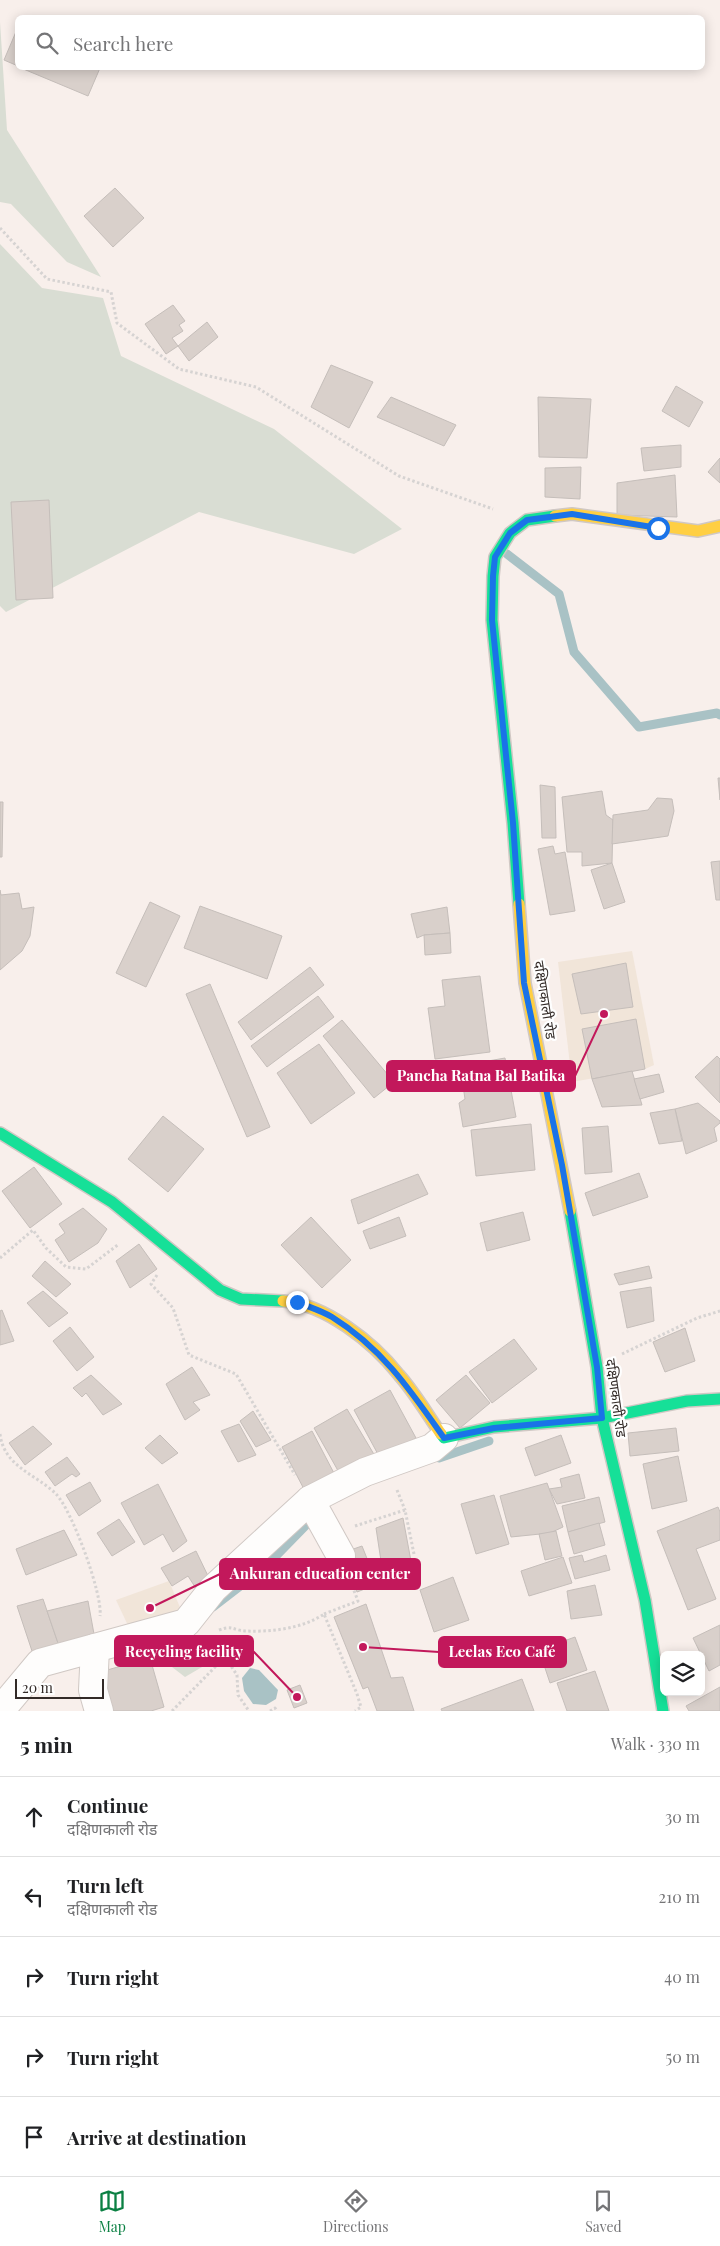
<!DOCTYPE html>
<meta charset="utf-8">
<style>
body{margin:0;font-family:"Playfair Display","Noto Sans Devanagari",serif;background:#f2f2f2;color:#202124}
.controls{position:absolute;right:15px;bottom:15px;display:grid;overflow:hidden;border-radius:8px;box-shadow:0 2px 12px #0003}
.controls button{width:45px;height:45px;display:grid;place-items:center;padding:0;border:0;border-bottom:1px solid #e0e0e0;background:#fff;color:#202124;font:25px sans-serif}
.scale{position:absolute;left:15px;bottom:12px;width:89px;box-sizing:border-box;padding-left:5px;border:2px solid #322a27;border-top:0;font-size:14px;line-height:18px;white-space:nowrap;color:#322a27;-webkit-text-stroke:4px #fefefe;paint-order:stroke}
.stop{position:absolute;width:15px;height:15px;margin:-11px;border:4px solid #1a73e8;border-radius:50%;background:#fff}
.stop.end{background:#1a73e8;border-color:#fff;box-shadow:0 1px 5px #0008}
.list{margin:0;padding:0;list-style:none}
h2{display:flex;justify-content:space-between;align-items:center;height:65px;margin:0;padding:0 20px;font-size:21px}
h2 small{font-size:16px;font-weight:400;color:#757577}
.list li{display:grid;grid-template-columns:32px 1fr auto;gap:15px;align-items:center;box-sizing:border-box;height:80px;padding:0 20px;border-top:1px solid #e0e0e0}
.list b{display:block;font-size:19px;white-space:nowrap}
.list p{margin:0;font-size:16px;white-space:nowrap;color:#757577}
.list em{font-size:16px;font-style:normal;color:#757577}
.icon{flex:none;width:28px;height:28px;fill:none;stroke:currentColor;stroke-width:2;stroke-linecap:round;stroke-linejoin:round}
.map{position:relative;flex:none;width:720px;height:1711px;overflow:hidden}
.search{position:absolute;background:#fff;box-shadow:0 2px 12px #0003;left:15px;right:15px;top:15px;height:55px;display:flex;align-items:center;gap:12px;box-sizing:border-box;padding:0 18px;border-radius:8px;color:#757577;font-size:19px}
.sheet{height:465px;background:#fff}
nav{display:flex;justify-content:space-around;align-items:center;box-sizing:border-box;height:70px;border-top:1px solid #e0e0e0;background:#fff;font-size:14px;color:#757577}
nav a{display:grid;justify-items:center;gap:2px}
nav .on{color:#0b8043}
.map>svg:first-child{display:block}
.education{fill:#f1e5d9}
.green{fill:#d9ddd3}
.water{fill:#a9c2c5}
.lines{fill:none;stroke-linecap:round;stroke-linejoin:round}
.stream{stroke:#a9c2c5;stroke-width:9}
.building{fill:#d9d0cb;stroke:#c5beba}
.street-casing{stroke:#d0c8c4;stroke-width:30}
.fast-casing{stroke:#d0c8c4;stroke-width:14}
.slow-casing{stroke:#d0c8c4;stroke-width:14}
.path{stroke:#d6d3d2;stroke-width:3;stroke-dasharray:2.5 2.5;stroke-linecap:butt}
.street{stroke:#fefdfc;stroke-width:28}
.fast{stroke:#16e098;stroke-width:11}
.slow{stroke:#ffcf43;stroke-width:11}
.route{stroke:#1a73e8;stroke-width:6}
.labels{text-anchor:middle;stroke-width:4.5;stroke-linejoin:round;paint-order:stroke}
.street-label{font-size:14px;fill:#322a27;stroke:#fefefe}
.leader{fill:none;stroke:#c2185b;stroke-width:2}
.callout-dot{fill:#c2185b;stroke:#fefefe;stroke-width:2}
.callout{fill:#c2185b;stroke:#c2185b;stroke-width:2}
.callout-label{font-size:15px;text-anchor:middle;font-weight:bold;fill:#fff}
</style>
<div class="map">
<svg width="720" height="1711" viewBox="0 0 720 1711">
<rect width="100%" height="100%" fill="#f8efeb"/>
<g class="education">
<polygon points="632,951 654,1065 645,1069 572,1082 558,962"/>
<polygon points="169,1581 184,1617 132,1634 116,1600"/>
</g>
<g class="green">
<polygon points="0,22 7,130 101,277 67,262 11,204 0,202"/>
<polygon points="0,244 42,288 103,298 121,356 274,429 402,529 354,554 199,512 6,612 0,606"/>
<polygon points="204,1635 214,1660 185,1677 172,1667 164,1648"/>
</g>
<polygon class="water" points="250,1668 259,1670 278,1690 276,1699 266,1705 253,1704 244,1691 242,1678"/>
<g class="lines">
<g class="stream">
<polyline points="507,554 559,594 574,652 639,727 717,713 720,715"/>
<polyline points="439,1458 489,1441"/>
<polyline points="213,1607 265,1567 306,1525"/>
</g>
</g>
<g class="building">
<polygon points="18,27 18,66 4,60"/>
<polygon points="21,68 100,68 88,96"/>
<polygon points="115,188 144,218 113,247 84,216"/>
<polygon points="173,305 185,321 179,325 183,331 172,338 178,346 166,354 145,324"/>
<polygon points="207,322 218,337 189,361 178,346"/>
<polygon points="331,365 373,382 349,428 311,407"/>
<polygon points="676,386 703,402 689,427 662,411"/>
<polygon points="391,397 456,425 444,446 377,417"/>
<polygon points="538,397 591,399 587,458 539,457"/>
<polygon points="681,445 681,467 644,471 641,448"/>
<polygon points="720,458 720,483 708,472"/>
<polygon points="581,467 580,499 545,497 545,468"/>
<polygon points="675,475 677,517 617,515 617,483"/>
<polygon points="49,500 53,598 16,600 11,502"/>
<polygon points="718,778 720,778 720,800"/>
<polygon points="540,785 555,787 556,838 542,838"/>
<polygon points="602,791 606,815 613,820 612,863 582,866 582,852 567,852 562,797"/>
<polygon points="657,798 672,799 674,811 668,836 612,844 613,815 648,810"/>
<polygon points="0,802 3,802 2,857 0,857"/>
<polygon points="553,846 555,854 565,852 575,911 550,915 538,849"/>
<polygon points="720,861 720,900 716,900 711,862"/>
<polygon points="612,863 625,902 604,909 591,870"/>
<polygon points="0,890 1,895 19,893 22,909 34,907 30,936 22,951 0,970"/>
<polygon points="150,902 180,916 146,987 116,973"/>
<polygon points="200,906 282,936 267,979 184,948"/>
<polygon points="447,907 450,933 424,935 417,938 411,914"/>
<polygon points="450,933 451,953 425,955 424,935"/>
<polygon points="626,963 633,1007 581,1014 572,974"/>
<polygon points="310,967 324,985 251,1040 238,1022"/>
<polygon points="480,976 490,1052 435,1059 428,1008 445,1006 442,980"/>
<polygon points="210,984 270,1127 247,1137 186,994"/>
<polygon points="318,996 334,1017 267,1067 251,1046"/>
<polygon points="636,1019 645,1069 592,1079 582,1029"/>
<polygon points="342,1020 394,1082 374,1098 323,1036"/>
<polygon points="319,1044 355,1093 311,1124 277,1073"/>
<polygon points="717,1056 720,1059 720,1103 695,1077"/>
<polygon points="505,1058 516,1117 463,1127 459,1103 465,1099 462,1079 491,1074 488,1061"/>
<polygon points="632,1071 642,1105 602,1107 592,1079"/>
<polygon points="659,1074 664,1092 640,1099 634,1079"/>
<polygon points="698,1103 720,1121 720,1123 714,1128 717,1141 686,1154 675,1109"/>
<polygon points="675,1109 682,1141 659,1144 650,1113"/>
<polygon points="163,1116 204,1149 168,1192 128,1159"/>
<polygon points="531,1124 535,1170 476,1176 471,1130"/>
<polygon points="608,1126 612,1172 585,1174 582,1128"/>
<polygon points="34,1167 62,1204 30,1228 2,1191"/>
<polygon points="639,1173 648,1197 593,1216 585,1193"/>
<polygon points="418,1174 428,1194 358,1224 351,1200"/>
<polygon points="83,1208 107,1229 98,1243 69,1262 55,1240 65,1233 59,1224"/>
<polygon points="523,1212 530,1240 487,1251 480,1223"/>
<polygon points="311,1217 351,1260 322,1288 281,1245"/>
<polygon points="399,1217 406,1236 370,1249 363,1231"/>
<polygon points="139,1244 157,1269 130,1288 116,1261"/>
<polygon points="45,1261 71,1284 56,1297 32,1276"/>
<polygon points="649,1266 652,1278 619,1285 614,1274"/>
<polygon points="651,1287 654,1321 627,1328 620,1292"/>
<polygon points="43,1291 68,1313 49,1327 27,1303"/>
<polygon points="2,1310 14,1341 0,1345 0,1311"/>
<polygon points="70,1327 94,1357 77,1371 53,1341"/>
<polygon points="685,1328 695,1361 665,1372 653,1342"/>
<polygon points="514,1339 537,1369 492,1403 469,1372"/>
<polygon points="192,1367 210,1395 193,1402 200,1410 185,1420 166,1384"/>
<polygon points="91,1375 122,1404 103,1415 86,1393 82,1397 73,1388"/>
<polygon points="466,1375 490,1403 460,1428 436,1400"/>
<polygon points="390,1390 416,1438 380,1458 354,1410"/>
<polygon points="347,1409 375,1456 341,1476 314,1428"/>
<polygon points="253,1411 271,1440 256,1447 240,1421"/>
<polygon points="239,1424 256,1455 238,1462 221,1431"/>
<polygon points="33,1426 52,1444 25,1465 9,1443"/>
<polygon points="676,1428 679,1451 630,1456 628,1433"/>
<polygon points="312,1431 336,1477 306,1493 282,1447"/>
<polygon points="160,1435 178,1453 162,1464 145,1448"/>
<polygon points="561,1435 571,1463 535,1476 525,1448"/>
<polygon points="678,1456 687,1501 652,1509 643,1464"/>
<polygon points="67,1457 80,1474 76,1477 72,1474 55,1486 45,1472"/>
<polygon points="579,1474 585,1498 557,1504 549,1489 562,1487 560,1479"/>
<polygon points="90,1482 101,1501 79,1516 66,1495"/>
<polygon points="547,1483 563,1527 550,1533 511,1537 500,1496"/>
<polygon points="158,1484 187,1541 173,1552 163,1534 144,1545 121,1503"/>
<polygon points="494,1495 509,1544 476,1554 461,1504"/>
<polygon points="599,1497 605,1522 568,1532 562,1506"/>
<polygon points="718,1507 720,1512 720,1540 696,1549 716,1599 688,1610 657,1531"/>
<polygon points="403,1518 413,1572 388,1580 381,1561 376,1528"/>
<polygon points="119,1519 135,1542 112,1556 97,1533"/>
<polygon points="599,1523 605,1545 574,1554 568,1532"/>
<polygon points="64,1530 77,1555 26,1575 16,1549"/>
<polygon points="556,1531 562,1556 545,1560 539,1534"/>
<polygon points="362,1546 370,1566 381,1561 388,1580 357,1592 342,1553"/>
<polygon points="196,1551 210,1580 197,1590 188,1576 172,1586 161,1568"/>
<polygon points="582,1555 584,1562 606,1555 610,1570 575,1579 569,1558"/>
<polygon points="563,1557 572,1583 529,1596 521,1571"/>
<polygon points="453,1577 469,1620 434,1632 420,1590"/>
<polygon points="595,1585 602,1615 571,1619 567,1591"/>
<polygon points="43,1599 59,1646 33,1654 17,1606"/>
<polygon points="88,1601 94,1634 59,1646 47,1611"/>
<polygon points="366,1604 391,1678 403,1677 414,1711 377,1711 368,1687 363,1689 334,1617"/>
<polygon points="720,1625 720,1665 709,1671 693,1638"/>
<polygon points="575,1637 587,1670 550,1683 539,1650"/>
<polygon points="150,1658 164,1707 151,1711 111,1711 100,1672"/>
<polygon points="595,1671 609,1711 567,1711 557,1683"/>
<polygon points="522,1679 534,1711 442,1711 441,1709"/>
<polygon points="300,1685 307,1703 294,1708 287,1690"/>
<polygon points="720,1687 720,1711 689,1711 686,1706"/>
</g>
<g class="lines">
<defs>
<g id="street">
<polyline points="310,1500 341,1556"/>
<polyline points="95,1648 93,1690 99,1711"/>
<polyline points="4,1706 40,1663 186,1623 213,1589 310,1500 365,1472 432,1448 444,1438"/>
</g>
<g id="fast">
<polyline points="519,904 513,823 492,620 493,576 495,557 510,533 527,520 555,516"/>
<polyline points="0,1133 112,1202 220,1290 241,1299 283,1301"/>
<polyline points="570,1211 597,1367 602,1418 645,1600 663,1711"/>
<polyline points="441,1434 444,1438 494,1427 602,1418 687,1401 720,1399"/>
</g>
<g id="slow">
<polyline points="555,516 572,514 698,531 720,526"/>
<polyline points="519,904 525,983 570,1211"/>
<path d="M 283,1301 C 325,1304 373,1342 399,1375 C 415,1393 427,1414 441,1434"/>
</g>
</defs>
<use href="#street" class="street-casing"/>
<use href="#fast" class="fast-casing"/>
<use href="#slow" class="slow-casing"/>
<g class="path">
<polyline points="0,228 47,279 111,292 117,323 179,369 256,387 399,476 493,509"/>
<polyline points="0,1258 33,1230 46,1248 66,1267 86,1269 119,1244"/>
<polyline points="157,1275 151,1284 173,1308 189,1355 236,1374 295,1475"/>
<polyline points="622,1354 697,1318 720,1311"/>
<path d="M 0,1434 C 4,1467 36,1474 56,1494 C 72,1510 103,1595 100,1616"/>
<polyline points="397,1490 405,1510"/>
<polyline points="355,1526 405,1510 414,1554"/>
<polyline points="324,1614 358,1601 351,1583"/>
<path d="M 219,1630 C 232,1625 233,1630 245,1631 C 270,1632 302,1629 324,1614 L 357,1694 L 361,1707 L 355,1711"/>
<polyline points="214,1660 217,1665 227,1660 237,1675 238,1695 249,1711"/>
<polyline points="172,1711 217,1665"/>
<polyline points="270,1711 275,1708 277,1711"/>
</g>
<use href="#street" class="street"/>
<use href="#fast" class="fast"/>
<use href="#slow" class="slow"/>
</g>
<g class="lines">
<path class="route" d="M 297,1302 C 309,1307 322,1311 332,1317 C 382,1348 411,1391 444,1438 L 494,1428 L 602,1418 L 597,1367 L 562,1165 L 524,983 L 513,823 L 492,620 L 493,576 L 495,557 L 510,533 L 527,520 L 572,514 L 658,528"/>
</g>
<g class="labels">
<g class="street-label">
<text transform="translate(545 1000) rotate(81)" y="5">दक्षिणकाली रोड</text>
<text transform="translate(616 1398) rotate(82)" y="5">दक्षिणकाली रोड</text>
</g>
</g>
<path class="leader" d="M604 1014L575 1076M150 1608L220 1574M297 1697L253 1651M363 1647L439 1652"/>
<g class="callout-dot">
<circle cx="604" cy="1014" r="5"/>
<circle cx="150" cy="1608" r="5"/>
<circle cx="297" cy="1697" r="5"/>
<circle cx="363" cy="1647" r="5"/>
</g>
<g class="callout">
<rect x="387" y="1061" width="188" height="30" rx="5"/>
<rect x="220" y="1559" width="200" height="30" rx="5"/>
<rect x="115" y="1636" width="138" height="30" rx="5"/>
<rect x="439" y="1637" width="127" height="30" rx="5"/>
</g>
<g class="callout-label">
<text x="481" y="1081">Pancha Ratna Bal Batika</text>
<text x="320" y="1579">Ankuran education center</text>
<text x="184" y="1657">Recycling facility</text>
<text x="502" y="1657">Leelas Eco Café</text>
</g>
</svg>
<div class="controls">
<button><svg class="icon" aria-label="layers" viewBox="0 0 24 24"><path d="M12 4l9 5-9 5-9-5zM3 14l9 5 9-5"/></svg></button>
</div>
<div class="scale">20 m</div>
<div class="stop" style="left:658px;top:528px"></div>
<div class="stop end" style="left:297px;top:1302px"></div>
<div class="search"><svg class="icon" aria-label="search" viewBox="0 0 24 24"><circle cx="10" cy="10" r="6"/><path d="M15 15l6 6"/></svg>Search here</div>
</div>
<section class="sheet">
<h2>5 min<small>Walk · 330 m</small></h2>
<ul class="list">
<li><svg class="icon" aria-label="ahead" viewBox="0 0 24 24"><path d="M12 20V5M6 11l6-6 6 6"/></svg><div><b>Continue</b><p>दक्षिणकाली रोड</p></div><em>30 m</em></li>
<li><svg class="icon" aria-label="left" viewBox="0 0 24 24"><path d="M17 20v-9H6M10 6l-5 5 5 5"/></svg><div><b>Turn left</b><p>दक्षिणकाली रोड</p></div><em>210 m</em></li>
<li><svg class="icon" aria-label="right" viewBox="0 0 24 24"><path d="M7 20v-9h11M14 6l5 5-5 5"/></svg><div><b>Turn right</b></div><em>40 m</em></li>
<li><svg class="icon" aria-label="right" viewBox="0 0 24 24"><path d="M7 20v-9h11M14 6l5 5-5 5"/></svg><div><b>Turn right</b></div><em>50 m</em></li>
<li><svg class="icon" aria-label="arrive" viewBox="0 0 24 24"><path d="M6 21V4h12l-3 4 3 4H6"/></svg><div><b>Arrive at destination</b></div></li>
</ul>
</section>
<nav>
<a class="on"><svg class="icon" aria-label="map" viewBox="0 0 24 24"><path d="M3 6l6-2 6 2 6-2v14l-6 2-6-2-6 2zM9 4v14M15 6v14"/></svg>Map</a>
<a><svg class="icon" aria-label="directions" viewBox="0 0 24 24"><path d="M12 3l9 9-9 9-9-9zM9 14v-3h6M13 9l2 2-2 2"/></svg>Directions</a>
<a><svg class="icon" aria-label="saved" viewBox="0 0 24 24"><path d="M7 4h10v16l-5-4-5 4z"/></svg>Saved</a>
</nav>
